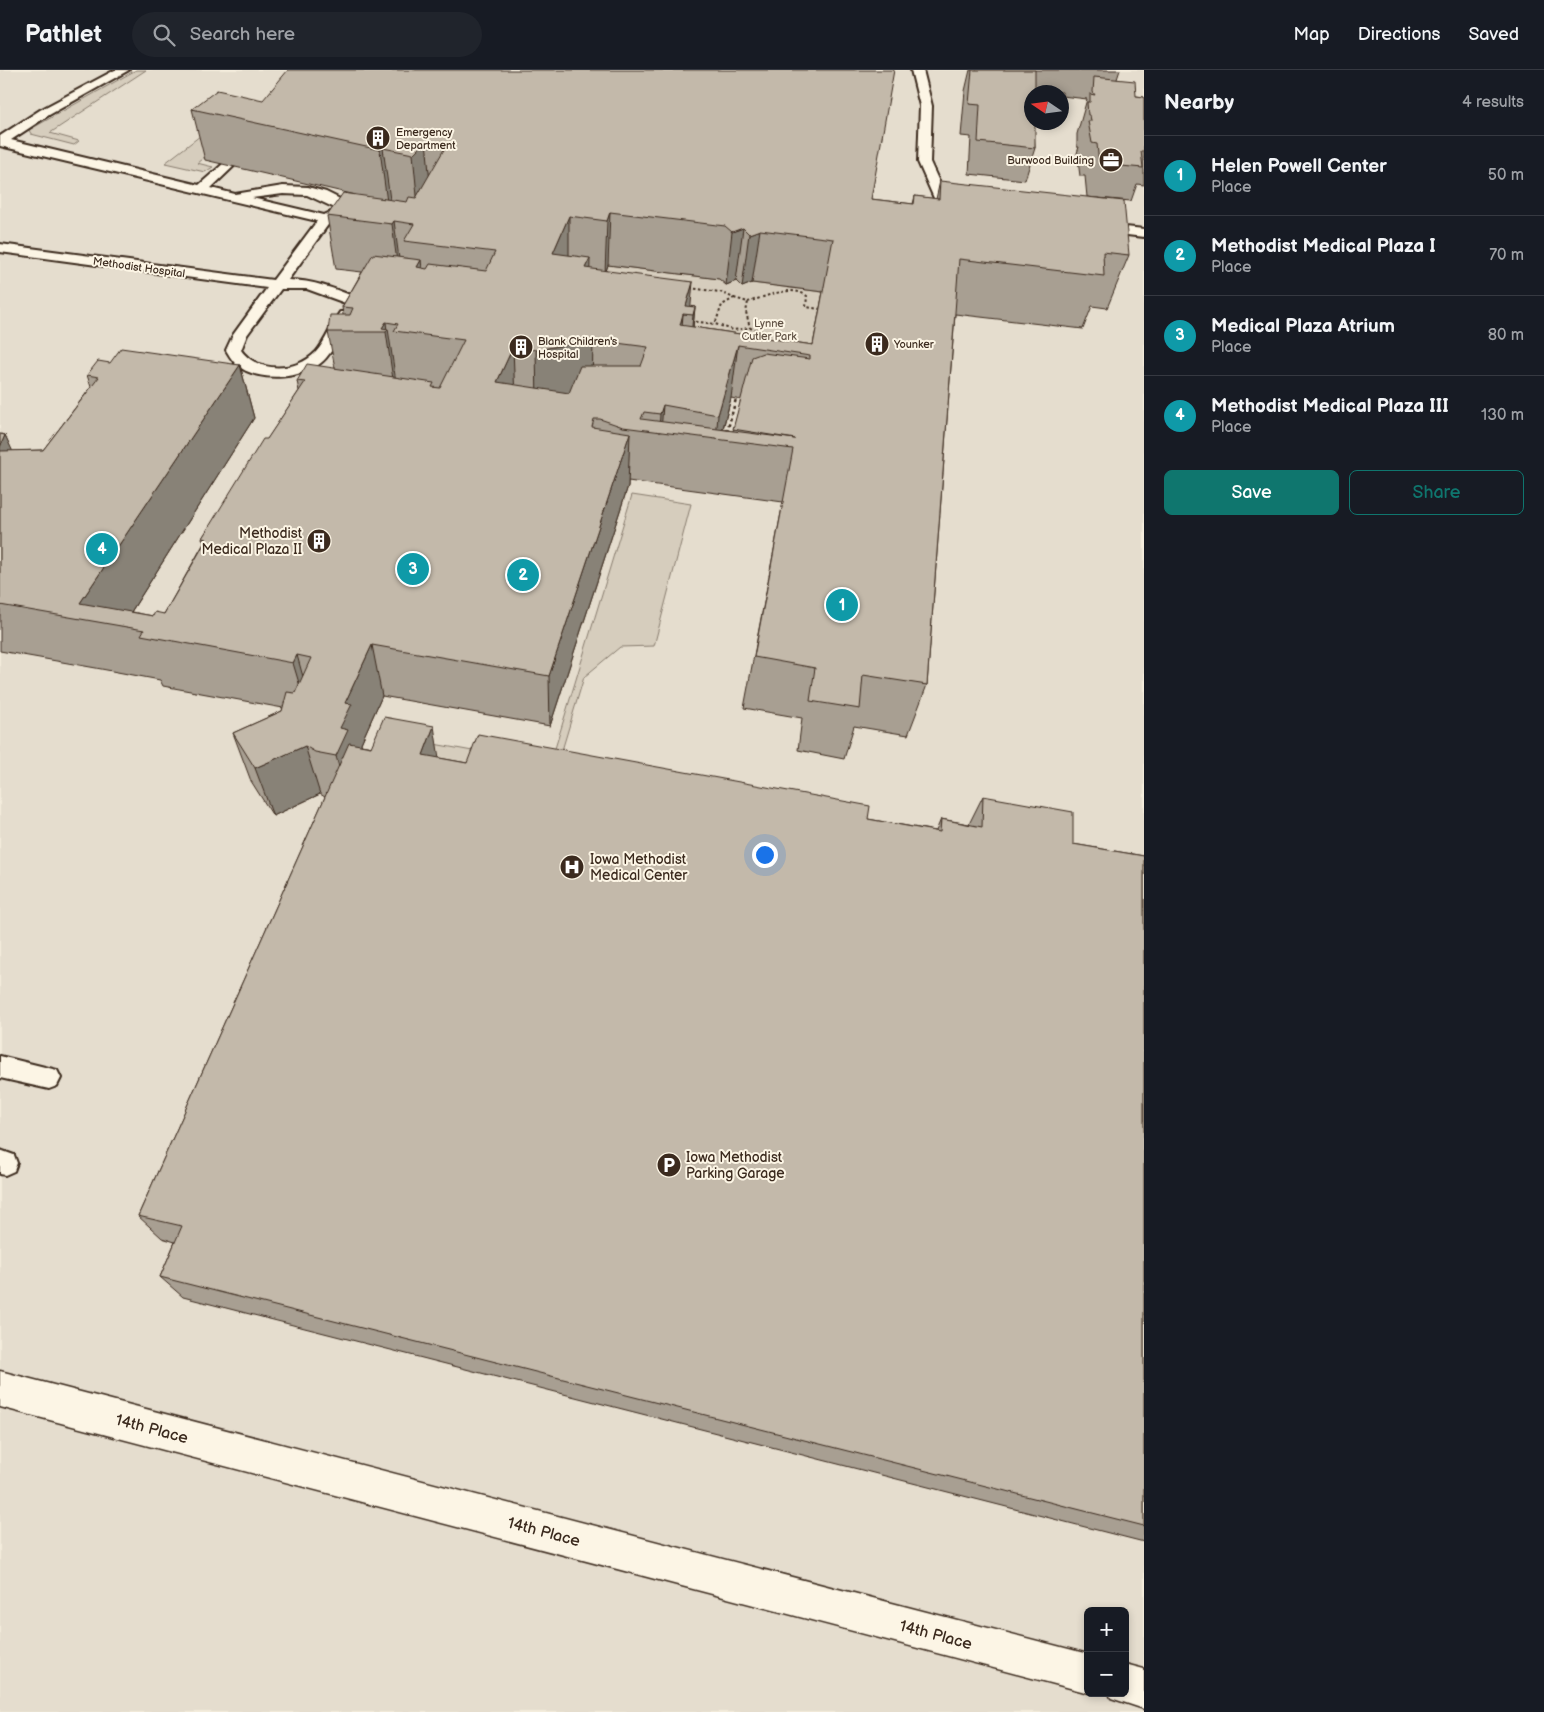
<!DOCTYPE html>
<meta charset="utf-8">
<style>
body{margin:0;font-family:"Balsamiq Sans",sans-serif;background:#20242c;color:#f1f3f6}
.controls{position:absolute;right:15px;bottom:15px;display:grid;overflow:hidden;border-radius:8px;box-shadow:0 2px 8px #0003}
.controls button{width:45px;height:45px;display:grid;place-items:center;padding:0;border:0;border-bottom:1px solid #363941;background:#171b24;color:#f1f3f6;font:25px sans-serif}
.compass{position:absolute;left:1024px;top:15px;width:45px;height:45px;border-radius:50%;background:#171b24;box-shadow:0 2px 8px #0003;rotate:283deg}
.you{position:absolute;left:764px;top:784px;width:18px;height:18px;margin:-12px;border:4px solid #fff;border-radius:50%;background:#1a73e8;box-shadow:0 0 0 8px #1a73e833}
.badge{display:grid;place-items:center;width:32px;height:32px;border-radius:50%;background:#0f766e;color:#fff;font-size:16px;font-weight:700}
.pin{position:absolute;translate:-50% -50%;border:2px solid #fff;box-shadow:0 1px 5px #0006}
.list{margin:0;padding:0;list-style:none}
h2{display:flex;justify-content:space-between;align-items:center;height:65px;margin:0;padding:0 20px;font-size:21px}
h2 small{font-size:16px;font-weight:400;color:#9ea1a6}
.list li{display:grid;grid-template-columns:32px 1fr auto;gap:15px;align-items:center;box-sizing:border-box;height:80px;padding:0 20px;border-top:1px solid #363941}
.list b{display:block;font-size:19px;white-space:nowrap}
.list p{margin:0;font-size:16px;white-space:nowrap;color:#9ea1a6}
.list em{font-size:16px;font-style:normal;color:#9ea1a6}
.actions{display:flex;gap:10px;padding:15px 20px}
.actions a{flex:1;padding:11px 0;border:1px solid #0f766e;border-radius:8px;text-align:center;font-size:18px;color:#0f766e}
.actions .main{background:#0f766e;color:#fff}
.icon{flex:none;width:28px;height:28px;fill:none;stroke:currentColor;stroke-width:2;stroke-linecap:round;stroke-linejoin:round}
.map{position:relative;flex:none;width:1144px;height:1642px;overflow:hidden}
header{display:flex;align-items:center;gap:30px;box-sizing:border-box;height:70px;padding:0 25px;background:#171b24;border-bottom:1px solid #363941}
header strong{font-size:24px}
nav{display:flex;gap:28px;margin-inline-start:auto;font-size:18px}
.search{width:350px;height:45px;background:#20242c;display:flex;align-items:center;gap:12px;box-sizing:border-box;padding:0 18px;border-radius:28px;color:#9ea1a6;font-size:19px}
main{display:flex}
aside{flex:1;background:#171b24}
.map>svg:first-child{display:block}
.built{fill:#e5ddce;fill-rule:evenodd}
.green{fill:#d6cdbd;stroke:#887c6e}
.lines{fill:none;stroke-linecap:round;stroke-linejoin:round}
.lane-casing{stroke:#3b2a1e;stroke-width:4}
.street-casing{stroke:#3b2a1e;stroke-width:3}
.path-far1{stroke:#3b2a1e;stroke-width:2;stroke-dasharray:2.5 2.5;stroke-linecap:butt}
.path{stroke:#3b2a1e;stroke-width:2.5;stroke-dasharray:3 3;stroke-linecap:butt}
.lane{fill:#fcf5e5;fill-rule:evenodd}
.street{fill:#fcf5e5;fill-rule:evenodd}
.wall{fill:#a89f92;stroke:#3b2a1e;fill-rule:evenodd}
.shaded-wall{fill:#888277;stroke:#3b2a1e}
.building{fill:#c3b9aa;stroke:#3b2a1e;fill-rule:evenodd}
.labels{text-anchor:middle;stroke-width:4;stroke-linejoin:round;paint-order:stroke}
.far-poi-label{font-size:11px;fill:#3b2a1e;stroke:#fcf5e5;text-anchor:start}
.far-street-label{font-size:11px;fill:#3b2a1e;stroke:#fcf5e5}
.far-park-label{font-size:11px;fill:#625346;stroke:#fcf5e5}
.poi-label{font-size:14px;fill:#3b2a1e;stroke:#fcf5e5;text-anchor:start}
.near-street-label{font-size:16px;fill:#3b2a1e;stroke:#fcf5e5}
</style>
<header>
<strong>Pathlet</strong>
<div class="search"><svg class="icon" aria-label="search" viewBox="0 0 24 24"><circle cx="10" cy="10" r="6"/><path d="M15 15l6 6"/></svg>Search here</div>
<nav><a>Map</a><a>Directions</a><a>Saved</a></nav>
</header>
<main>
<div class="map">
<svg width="1144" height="1642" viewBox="0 0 1144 1642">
<rect width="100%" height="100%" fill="#f4eddd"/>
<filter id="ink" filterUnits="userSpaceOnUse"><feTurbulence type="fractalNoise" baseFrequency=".02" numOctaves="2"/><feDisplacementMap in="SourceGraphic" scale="10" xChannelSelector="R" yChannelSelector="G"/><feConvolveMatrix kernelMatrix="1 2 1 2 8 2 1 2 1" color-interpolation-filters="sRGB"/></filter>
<g filter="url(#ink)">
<path class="built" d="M 0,0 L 1144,0 L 1144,1642 L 0,1642 ZM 1032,22 L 1062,22 L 1062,52 L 1032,52 ZM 1088,1541 L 1125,1541 L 1125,1623 L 1088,1623 Z"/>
<g class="green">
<polygon points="136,0 146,0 50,63 79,71 74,75 31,64 29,60"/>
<polygon points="222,49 226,70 197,93 213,97 205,102 165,93"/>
<polygon points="608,195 719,209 726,215 736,211 742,216 752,213 823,222 803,329 569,199"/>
<polygon points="632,425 691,434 654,576 620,577 584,607 554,707 378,679 384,665 550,695"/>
</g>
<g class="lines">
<defs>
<g id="lane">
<path d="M 115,0 L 129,0 L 49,45 L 11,70 L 199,115 L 224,93 L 228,92 L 234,96 L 211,118 L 235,124 L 283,116 L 308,117 L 326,122 L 358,138 L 360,141 L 358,144 L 348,144 L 330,152 L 288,210 C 313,210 335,219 358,228 L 360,231 L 358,234 L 348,234 L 307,219 L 281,219 L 247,265 L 241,280 C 257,303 296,303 316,282 C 326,271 331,255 340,242 L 350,242 L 352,245 C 344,259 337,275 326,288 C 308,309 259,314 237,295 C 233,292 229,285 226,280 L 233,265 L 267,218 L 0,182 L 0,174 L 273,210 L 317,151 L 0,76 L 0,66 L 40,40 ZM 283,124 L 307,125 L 337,139 L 324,145 L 252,128 Z"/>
<polygon points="911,0 923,0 932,36 930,92 951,138 959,139 961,142 959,145 941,144 918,92 920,36"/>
<polygon points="1098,154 1144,159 1144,167 1093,161 1091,158 1093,155"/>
<polygon points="0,986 57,1000 61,1008 57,1016 49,1019 0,1008"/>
<polygon points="0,1080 14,1085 17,1093 14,1101 5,1105 0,1104"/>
</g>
<g id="street">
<polygon points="0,1301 1088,1584 1089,1623 0,1337"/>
<polygon points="1125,1594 1144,1599 1144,1639 1111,1628 1109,1623 1125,1623"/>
</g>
</defs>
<use href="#lane" class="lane-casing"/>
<use href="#street" class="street-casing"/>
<g class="path-far1">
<polyline points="690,218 720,222 734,228 722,235 715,254"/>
<polyline points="734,228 748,232 746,242 750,258"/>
<path d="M 748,232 C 765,227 791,214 807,226 L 806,237 L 820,239"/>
<polyline points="691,251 715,254 733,260 750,258 769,263 768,271"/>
</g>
<polyline class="path" points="727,362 736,329"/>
<use href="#lane" class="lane"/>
<use href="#street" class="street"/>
</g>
<g class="wall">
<polygon points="970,0 1120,0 1117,9 1136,26 1144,27 1144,115 1137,114 1131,131 1087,127 1085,106 1080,106 1077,83 1079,77 1077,77 1077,64 1087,29 1062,26 1062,22 1032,22 1035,78 1025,110 969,104 971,67 961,66 965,21"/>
<path d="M 192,39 L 871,129 L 913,134 L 915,126 L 936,129 L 940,111 L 1129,185 L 1107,238 L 1092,236 L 1083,259 L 955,244 L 927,615 L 908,665 L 854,656 L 844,689 L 798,680 L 802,648 L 744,638 L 783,432 L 628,411 L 628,416 L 550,656 L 382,626 L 361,673 L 361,675 L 439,688 L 467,693 L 868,749 L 936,761 L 941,749 L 969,754 L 983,726 L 1073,774 L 1144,786 L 1144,1472 L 183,1227 L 160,1207 L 175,1172 L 162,1168 L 138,1146 L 325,727 L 320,724 L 273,746 L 251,711 L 233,663 L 282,641 L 283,638 L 163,616 L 160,610 L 96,598 L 0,581 L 0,364 L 5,365 L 12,381 L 43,380 L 91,317 L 87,305 L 110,293 L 240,295 L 254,348 L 131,542 L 153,546 L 164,544 L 204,473 L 202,468 L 299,321 L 297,311 L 335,298 L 328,262 L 343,245 L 342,237 L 362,202 L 336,199 L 327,146 L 356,125 L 205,90 ZM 608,195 L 719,209 L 726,215 L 736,211 L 742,217 L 752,213 L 823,222 L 813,275 L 693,257 L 695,237 L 691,236 L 606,201 ZM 731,328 L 741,330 L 733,361 L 723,359 Z"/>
</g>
<g class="shaded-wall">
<polygon points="426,71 431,123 418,136 413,84"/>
<polygon points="383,78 390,130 387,132 380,80"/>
<polygon points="610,142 608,195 605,204 607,151"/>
<polygon points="569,146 569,199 553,183"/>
<polygon points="394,151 401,204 399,207 392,154"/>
<polygon points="743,158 736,211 726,215 732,162"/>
<polygon points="760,160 752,213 742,217 749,164"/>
<polygon points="590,188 589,241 585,198"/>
<polygon points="421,190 427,243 417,197"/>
<polygon points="693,212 690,245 686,236"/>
<polygon points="695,237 690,290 688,299 693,245"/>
<polygon points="683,244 679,298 680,255"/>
<polygon points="386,252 387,261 388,259 396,312 394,316 386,262 382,258"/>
<polygon points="593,270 592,323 537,333 536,280"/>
<polygon points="738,275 731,328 720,369 716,369 718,345"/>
<polygon points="513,277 515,330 497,312"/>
<polygon points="240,295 254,348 122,556 80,533"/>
<polygon points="663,335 661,362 659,362 660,344"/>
<polygon points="630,363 628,416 550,656 549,606"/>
<polygon points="5,365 30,418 0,385 0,377"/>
<polygon points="372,575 382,626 361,673 363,683 349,734 336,686 340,658 345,633"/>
<polygon points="297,585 311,636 308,643 293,593"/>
<polygon points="434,656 440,695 423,685"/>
<polygon points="305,676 320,724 273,746 255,698"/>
</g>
<g class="building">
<path d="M 288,0 L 894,0 L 871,129 L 914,134 L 915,126 L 939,129 L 940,111 L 1124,131 L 1129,185 L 1103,182 L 1104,206 L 959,189 L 927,615 L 863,605 L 860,639 L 810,631 L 815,598 L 754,587 L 793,379 L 623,357 L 600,349 L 594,349 L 592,357 L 630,363 L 549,606 L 372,575 L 345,633 L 352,634 L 340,658 L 348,660 L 336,686 L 315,682 L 305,676 L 255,698 L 233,663 L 282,641 L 287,622 L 295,623 L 311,588 L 297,585 L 293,593 L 141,565 L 144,560 L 0,535 L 0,381 L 43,380 L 99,307 L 87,305 L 98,291 L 110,293 L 121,278 L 240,295 L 80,533 L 153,546 L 155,542 L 164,544 L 207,469 L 202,468 L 263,369 L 267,369 L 305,312 L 297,311 L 307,294 L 434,313 L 432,317 L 440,318 L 464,270 L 394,261 L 398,254 L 386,252 L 382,258 L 388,259 L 386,262 L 328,262 L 330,245 L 350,245 L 353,238 L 342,237 L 373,184 L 421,190 L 417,197 L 427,199 L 430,194 L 486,201 L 495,182 L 404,171 L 414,154 L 394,151 L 392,154 L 327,146 L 343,123 L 407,132 L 409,127 L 416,128 L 446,76 L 426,71 L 413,84 L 383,78 L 380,80 L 192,39 L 217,20 L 263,30 ZM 610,142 L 725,156 L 732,162 L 743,158 L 749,164 L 760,160 L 833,169 L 813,275 L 680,255 L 683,244 L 693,245 L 695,237 L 686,236 L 693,212 L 585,198 L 590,188 L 553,183 L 569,146 L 607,151 ZM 593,270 L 648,277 L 641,296 L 580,296 L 569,323 L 497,312 L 513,277 L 536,280 ZM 738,275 L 810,286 L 810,289 L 763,283 L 752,287 L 733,359 L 795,369 L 641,349 L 644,342 L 660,344 L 663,335 L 718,345 Z"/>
<polygon points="972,0 1035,0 1035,22 1032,22 1032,52 1035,52 1035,78 978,72 980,35 969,34"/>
<polygon points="1094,7 1135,11 1136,26 1144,27 1144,81 1141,81 1143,98 1099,94 1097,74 1092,73 1088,51 1091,51 1090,45 1088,45 1087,32 1090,32 1090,24 1095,25 1093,22"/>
<polygon points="0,364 5,365 0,377"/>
<polygon points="384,647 434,656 423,685 467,693 478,664 870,736 868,749 940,762 941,749 982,757 983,726 1073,742 1073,774 1144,786 1144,1456 160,1207 182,1156 138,1146 349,673 371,677"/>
</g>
</g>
<defs>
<symbol id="building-disc" viewBox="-11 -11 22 22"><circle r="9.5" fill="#3b2a1e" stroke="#fcf5e5"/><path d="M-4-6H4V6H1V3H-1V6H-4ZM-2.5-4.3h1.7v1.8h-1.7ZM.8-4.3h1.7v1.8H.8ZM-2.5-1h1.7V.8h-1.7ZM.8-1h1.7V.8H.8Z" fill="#fff"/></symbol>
<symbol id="office-disc" viewBox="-11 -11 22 22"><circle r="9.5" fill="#3b2a1e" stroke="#fcf5e5"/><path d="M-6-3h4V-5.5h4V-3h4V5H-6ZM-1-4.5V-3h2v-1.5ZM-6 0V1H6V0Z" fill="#fff"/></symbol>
<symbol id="hospital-disc" viewBox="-11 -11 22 22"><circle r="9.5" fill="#3b2a1e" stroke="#fcf5e5"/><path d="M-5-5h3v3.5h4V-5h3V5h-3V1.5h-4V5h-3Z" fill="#fff"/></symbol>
<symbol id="parking-disc" viewBox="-11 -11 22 22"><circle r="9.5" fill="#3b2a1e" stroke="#fcf5e5"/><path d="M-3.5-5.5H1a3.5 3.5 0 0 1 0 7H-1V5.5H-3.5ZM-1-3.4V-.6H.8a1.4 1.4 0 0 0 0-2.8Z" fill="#fff"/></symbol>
</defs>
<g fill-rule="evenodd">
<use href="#building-disc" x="364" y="54" width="28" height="28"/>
<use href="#office-disc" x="1097" y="76" width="28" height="28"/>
<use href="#building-disc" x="863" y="260" width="28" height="28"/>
<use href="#building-disc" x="507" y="263" width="28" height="28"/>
<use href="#building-disc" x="305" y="457" width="28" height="28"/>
<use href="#hospital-disc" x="558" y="783" width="28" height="28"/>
<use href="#parking-disc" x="655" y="1081" width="28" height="28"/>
</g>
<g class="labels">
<g class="far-poi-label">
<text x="396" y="66">Emergency<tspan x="396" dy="13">Department</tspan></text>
<text x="1094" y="94" text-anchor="end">Burwood Building</text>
<text x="538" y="275">Blank Children's<tspan x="538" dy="13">Hospital</tspan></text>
<text x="894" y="278">Younker</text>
</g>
<g class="far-street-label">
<text transform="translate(139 197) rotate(8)" y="4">Methodist Hospital</text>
</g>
<g class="far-park-label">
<text x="769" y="257">Lynne<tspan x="769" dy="13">Cutler Park</tspan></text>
</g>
<g class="poi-label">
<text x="302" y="468" text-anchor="end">Methodist<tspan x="302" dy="16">Medical Plaza II</tspan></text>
<text x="590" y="794">Iowa Methodist<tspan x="590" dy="16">Medical Center</tspan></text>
<text x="686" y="1092">Iowa Methodist<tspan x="686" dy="16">Parking Garage</tspan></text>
</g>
<g class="near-street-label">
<text transform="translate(152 1358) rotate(15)" y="6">14th Place</text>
<text transform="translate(544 1461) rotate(15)" y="6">14th Place</text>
<text transform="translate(936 1564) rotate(15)" y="6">14th Place</text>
</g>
</g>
</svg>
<div class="controls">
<button>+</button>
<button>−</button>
</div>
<svg class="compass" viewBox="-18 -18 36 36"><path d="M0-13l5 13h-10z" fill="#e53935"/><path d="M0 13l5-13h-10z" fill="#9ea1a6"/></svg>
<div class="you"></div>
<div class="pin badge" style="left:842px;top:535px;background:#0f9aa8">1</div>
<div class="pin badge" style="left:523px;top:505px;background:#0f9aa8">2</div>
<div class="pin badge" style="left:413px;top:499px;background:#0f9aa8">3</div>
<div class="pin badge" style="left:102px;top:479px;background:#0f9aa8">4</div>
</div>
<aside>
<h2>Nearby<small>4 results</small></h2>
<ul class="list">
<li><span class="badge" style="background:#0f9aa8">1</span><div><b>Helen Powell Center</b><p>Place</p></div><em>50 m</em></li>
<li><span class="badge" style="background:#0f9aa8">2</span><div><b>Methodist Medical Plaza I</b><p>Place</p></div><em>70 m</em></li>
<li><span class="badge" style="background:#0f9aa8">3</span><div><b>Medical Plaza Atrium</b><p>Place</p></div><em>80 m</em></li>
<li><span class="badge" style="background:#0f9aa8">4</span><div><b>Methodist Medical Plaza III</b><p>Place</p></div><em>130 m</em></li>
</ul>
<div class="actions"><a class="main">Save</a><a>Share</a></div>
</aside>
</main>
